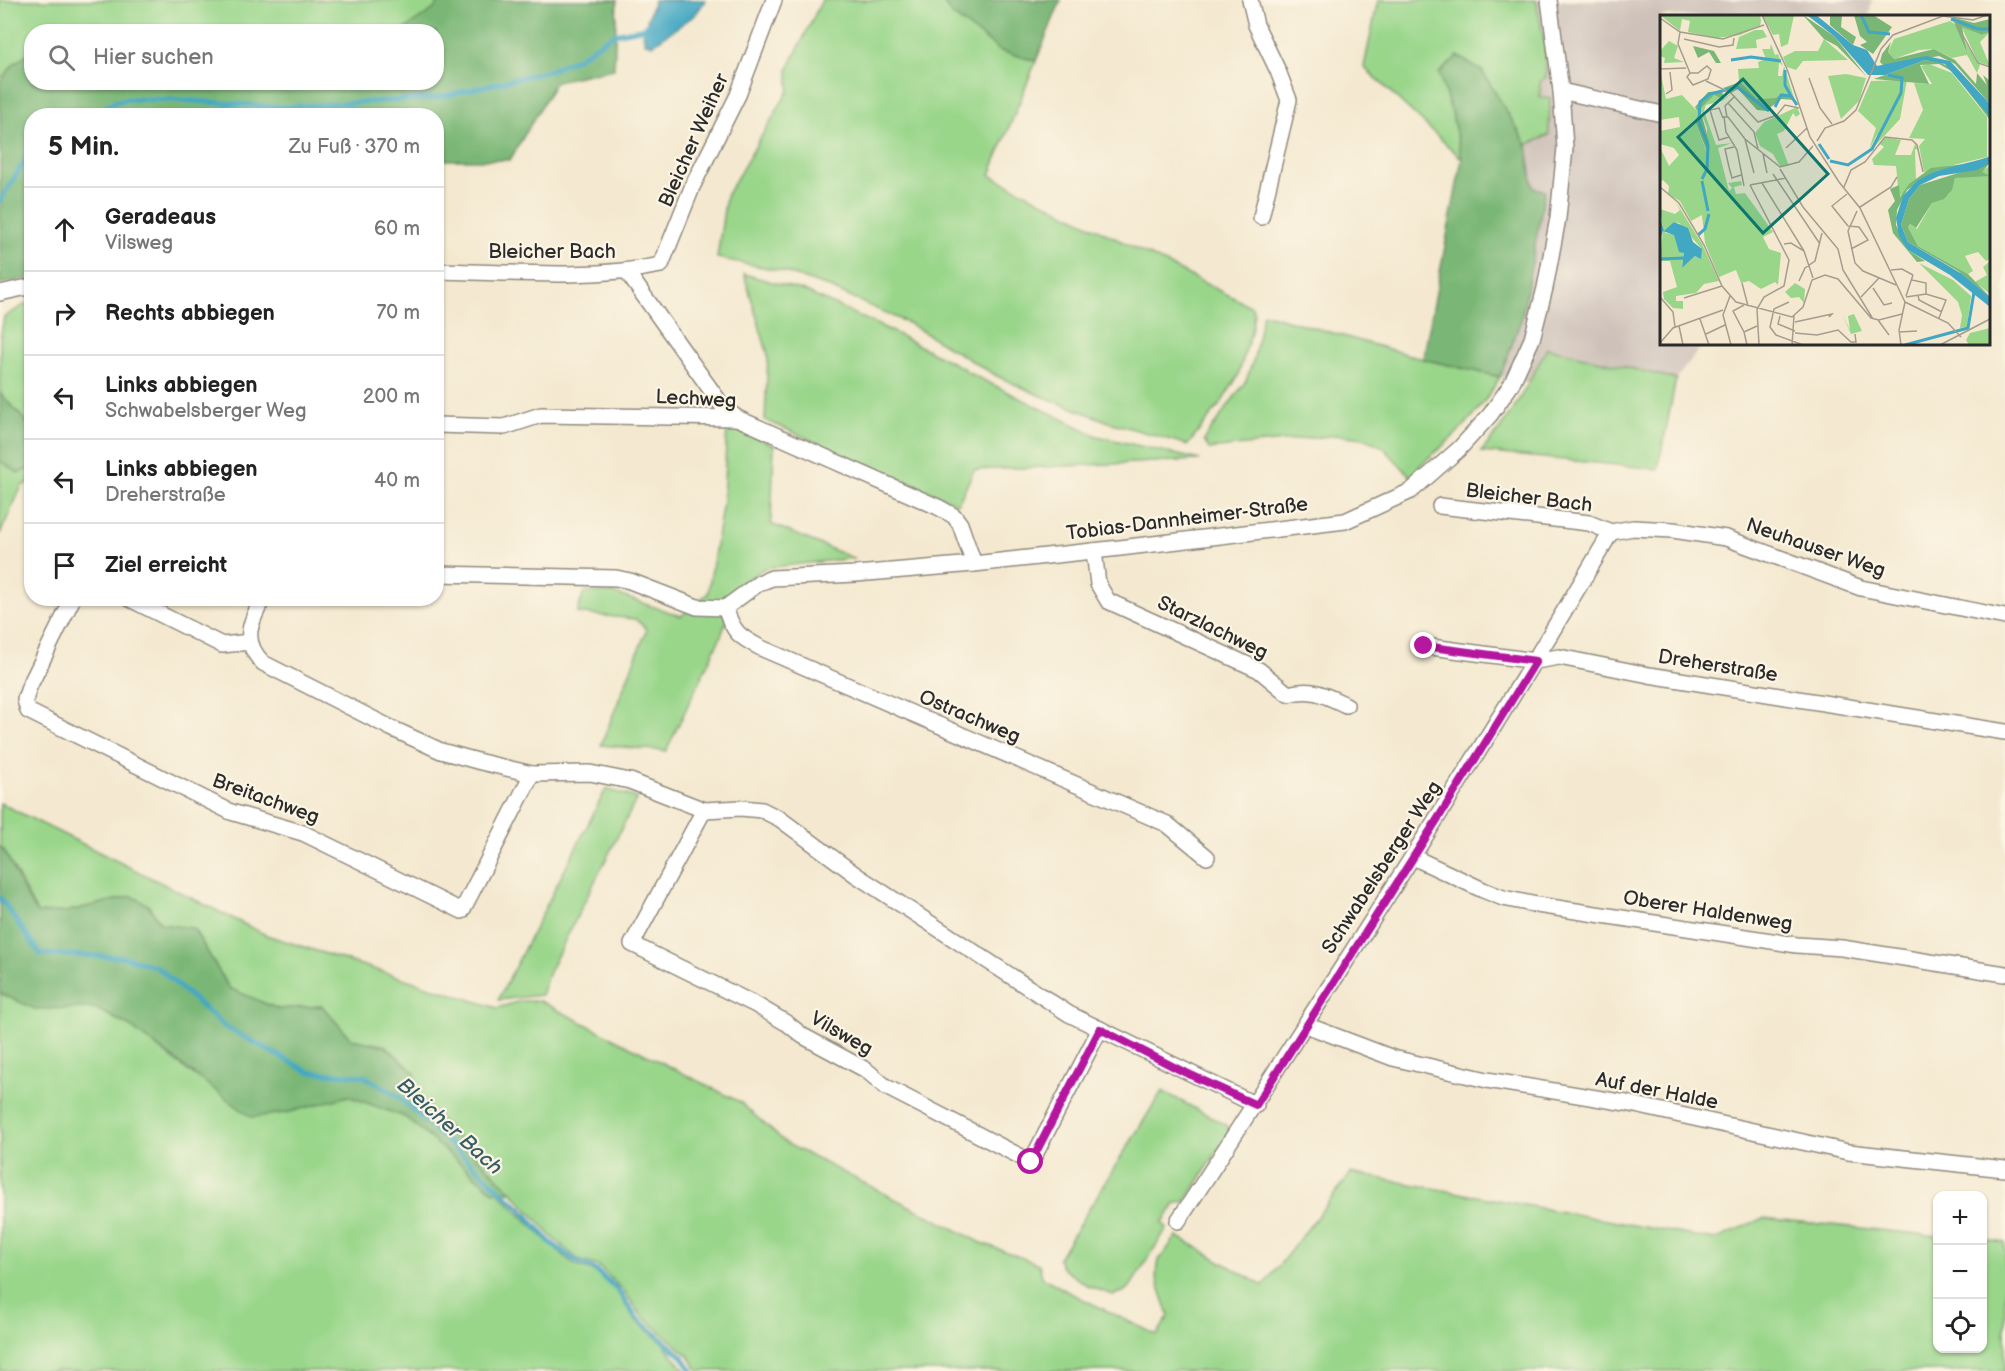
<!DOCTYPE html>
<html lang="de">
<meta charset="utf-8">
<style>
body{margin:0;font-family:"Balsamiq Sans",sans-serif;background:#f2f2f2;color:#222}
.controls{position:absolute;right:18px;bottom:18px;display:grid;overflow:hidden;border-radius:12px;box-shadow:0 2px 4px #0004}
.controls button{width:54px;height:54px;display:grid;place-items:center;padding:0;border:0;border-bottom:2px solid #e0e0e0;background:#fff;color:#222;font:30px sans-serif}
.stop{position:absolute;width:18px;height:18px;margin:-14px;border:4px solid #b5179e;border-radius:50%;background:#fff}
.stop.end{background:#b5179e;border-color:#fff;box-shadow:0 2px 6px #0008}
.list{margin:0;padding:0;list-style:none}
h2{display:flex;justify-content:space-between;align-items:center;height:78px;margin:0;padding:0 24px;font-size:26px}
h2 small{font-size:20px;font-weight:400;color:#767676}
.list li{display:grid;grid-template-columns:39px 1fr auto;gap:18px;align-items:center;box-sizing:border-box;height:84px;padding:0 24px;border-top:2px solid #e0e0e0}
.list b{display:block;font-size:22px;white-space:nowrap}
.list p{margin:0;font-size:20px;white-space:nowrap;color:#767676}
.list em{font-size:20px;font-style:normal;color:#767676}
.icon{flex:none;width:33px;height:33px;fill:none;stroke:currentColor;stroke-width:2;stroke-linecap:round;stroke-linejoin:round}
.map{position:relative;flex:none;width:2005px;height:1371px;overflow:hidden}
.search{position:absolute;background:#fff;box-shadow:0 2px 4px #0004;left:24px;top:24px;width:420px;height:66px;display:flex;align-items:center;gap:15px;box-sizing:border-box;padding:0 21px;border-radius:24px;color:#767676;font-size:22px}
.panel{position:absolute;background:#fff;box-shadow:0 2px 4px #0004;left:24px;top:108px;width:420px;height:498px;border-radius:24px}
.map>svg:first-child{display:block}
.industrial{fill:#cec1b9}
.green{fill:#99d68a;stroke:#62805a;stroke-width:1.5}
.forest{fill:#7ab776;stroke:#527150;stroke-width:1.5}
.water{fill:#42a7c2;stroke:#366976;stroke-width:1.5}
.lines{fill:none;stroke-linecap:round;stroke-linejoin:round}
.stream{stroke:#42a7c2;stroke-width:5}
.street-casing{stroke:#908a7e;stroke-width:18}
.street{stroke:#fff;stroke-width:15}
.route{stroke:#b5179e;stroke-width:8}
.labels{text-anchor:middle;stroke-width:4.5;stroke-linejoin:round;paint-order:stroke}
.street-label{font-size:20px;fill:#2b2b2b;stroke:#fcf5e5}
.water-label{font-size:21px;font-style:italic;fill:#345d67;stroke:#fcf5e5}
.inset-river{fill:none;stroke:#42a7c2;stroke-width:3}
.inset-road{fill:none;stroke:#a49d8e;stroke-width:1.5}
.view{fill:#0f766e;fill-opacity:0.15;stroke:#0f766e;stroke-width:3}
.inset-edge{fill:none;stroke:#2b2b2b;stroke-width:3}
</style>
<div class="map">
<svg width="2005" height="1371" viewBox="0 0 2005 1371">
<rect width="100%" height="100%" fill="#fcf5e5"/>
<filter id="ink" filterUnits="userSpaceOnUse"><feTurbulence type="fractalNoise" baseFrequency=".0167" numOctaves="2"/><feDisplacementMap in="SourceGraphic" scale="12" xChannelSelector="R" yChannelSelector="G"/><feConvolveMatrix kernelMatrix="1 2 1 2 8 2 1 2 1" color-interpolation-filters="sRGB"/></filter>
<filter id="wash" filterUnits="userSpaceOnUse"><feTurbulence type="fractalNoise" baseFrequency=".008" numOctaves="4" result="noise"/><feDisplacementMap in="SourceGraphic" scale="24" xChannelSelector="R" yChannelSelector="G"/><feGaussianBlur stdDeviation="1.35" result="paint"/><feColorMatrix in="noise" values="0 0 0 0 0 0 0 0 0 0 0 0 0 0 0 0 0 1.4 0 .05"/><feComposite in="paint" operator="in"/></filter>
<g filter="url(#wash)">
<rect width="100%" height="100%" fill="#f4e9d0"/>
<polygon class="industrial" points="1378,0 1872,0 1869,16 1662,16 1662,344 1703,344 1676,379 1547,348 1529,383 1423,359 1462,159 1364,67"/>
<g class="green">
<polygon points="0,0 441,0 434,9 402,31 134,32 87,23 66,31 32,32 31,51 14,64 3,78 0,76"/>
<polygon points="822,0 942,0 951,14 1001,51 1036,61 990,175 1252,307 1254,313 1251,332 1238,376 1221,403 1188,445 1109,422 1039,395 997,376 910,324 828,287 782,271 717,258 726,196 789,90 788,69"/>
<polygon points="1378,0 1536,0 1545,47 1546,77 1540,82 1540,97 1550,98 1549,135 1527,145 1482,71 1439,73 1452,115 1462,159 1364,67"/>
<polygon points="744,274 804,291 889,330 965,369 965,371 1097,436 1200,460 974,470 958,504 765,420 768,355"/>
<polygon points="31,301 31,427 0,393 0,339 4,317"/>
<path d="M 1263,313 L 1423,359 L 1500,377 C 1475,420 1454,437 1418,467 L 1417,473 L 1412,478 L 1383,447 L 1364,438 L 1338,435 L 1209,449 L 1204,441 L 1208,434 L 1246,381 L 1254,358 Z"/>
<path d="M 1547,348 L 1676,379 L 1658,469 L 1481,452 C 1509,421 1528,385 1547,348 Z"/>
<polygon points="727,426 774,445 771,524 853,558 765,568 739,585 721,636 666,751 601,745 647,629 635,619 577,613 584,592 613,593 681,616 708,593 723,501"/>
<polygon points="0,461 18,473 32,468 31,481 22,486 0,534"/>
<polygon points="606,789 637,798 549,972 541,995 498,1000"/>
<polygon points="0,803 266,935 497,1008 521,1001 540,1001 740,1102 787,1144 982,1243 1039,1264 1042,1277 1068,1292 1157,1335 1169,1316 1156,1277 1159,1260 1177,1236 1263,1286 1351,1173 1715,1240 1763,1218 1937,1236 1938,1348 1982,1348 1983,1240 2005,1243 2005,1371 698,1371 689,1356 640,1314 623,1290 598,1266 579,1260 554,1239 512,1192 417,1096 415,1073 386,1046 351,1039 322,1006 278,1009 229,988 194,929 161,924 148,905 132,896 65,912 37,913 4,850 0,847"/>
<polygon points="0,993 35,1008 95,1008 131,1027 192,1074 286,1113 347,1095 405,1117 494,1192 498,1192 549,1243 576,1266 594,1271 615,1288 634,1319 664,1344 685,1371 0,1371"/>
<polygon points="1162,1091 1228,1126 1229,1133 1185,1202 1176,1203 1162,1223 1167,1228 1130,1287 1123,1292 1113,1295 1088,1286 1062,1268 1058,1259"/>
</g>
<g class="forest">
<polygon points="441,0 617,0 614,69 556,81 510,160 437,160 436,116 32,116 31,278 0,284 0,81 14,64 31,51 32,82 436,82 436,32 402,31 434,9"/>
<polygon points="942,0 1061,0 1036,61 1001,51 951,14"/>
<polygon points="87,23 129,30 134,31 66,31"/>
<polygon points="1458,56 1482,71 1527,145 1533,188 1545,190 1522,317 1500,377 1423,359 1462,159 1452,115 1439,73"/>
<polygon points="0,393 31,427 31,468 18,473 0,461"/>
<polygon points="0,847 4,850 25,893 37,913 65,912 132,896 148,905 161,924 193,928 229,988 278,1009 322,1006 351,1039 385,1046 415,1073 417,1096 512,1192 494,1192 405,1117 348,1096 286,1113 251,1117 131,1027 95,1008 35,1009 0,993"/>
</g>
<polygon class="water" points="654,0 706,0 695,15 652,45 645,42 643,33"/>
<g class="lines">
<g class="stream">
<polyline points="91,116 114,102 127,99 179,100 282,107 435,98 548,71 578,58 614,34 645,28 648,23"/>
<polyline points="0,201 32,149"/>
<polyline points="0,898 40,954 124,957 157,967 224,1026 309,1072 364,1076 399,1097 521,1209 550,1242 577,1262 594,1269 617,1289 636,1317 683,1357 692,1371"/>
</g>
</g>
</g>
<g filter="url(#ink)">
<g class="lines">
<defs>
<g id="street">
<polyline points="1250,0 1256,25 1278,71 1289,100 1261,217"/>
<polyline points="1561,91 1662,114"/>
<path d="M 436,271 C 511,272 588,280 661,265 L 693,185 L 738,95 L 774,0"/>
<polyline points="627,272 716,397 724,408 737,418"/>
<polyline points="0,293 32,286"/>
<polyline points="436,425 504,427 541,415 737,418 938,507 954,516 960,524 974,564"/>
<polyline points="1440,506 1589,523 1611,532 1633,528 1673,530 1726,538 1861,588 2005,617"/>
<path d="M 1094,551 L 1098,584 L 1108,601 L 1259,670 L 1288,694 C 1312,687 1324,695 1346,705"/>
<polyline points="436,574 616,578 630,581 697,607 725,608 759,583 772,578 856,574 974,564 1120,548 1345,521 1411,491 1459,449 1490,415 1511,385 1532,339 1545,288 1558,218 1565,148 1561,91 1549,0"/>
<polyline points="73,598 29,687 25,700 28,711 231,812 303,833 462,911 532,774"/>
<polyline points="128,598 222,645 250,642"/>
<path d="M 263,598 C 250,623 241,641 263,663 L 391,728 L 441,751 L 481,762 L 532,774 L 590,773 L 630,781 L 704,810 L 741,808 L 762,810 L 780,819 L 856,875 L 1069,1014 L 1256,1105"/>
<path d="M 725,608 C 734,633 738,636 761,648 L 1167,824 L 1207,857"/>
<polyline points="1424,646 1536,661 1559,657 1649,675 2005,732"/>
<polyline points="704,810 632,944 756,1005 788,1024 803,1036 866,1070 886,1087 1031,1162 1100,1029"/>
<polyline points="1413,857 1483,890 1503,898 1537,905 1797,945 1842,948 2005,974"/>
<polyline points="1306,1025 1393,1058 1487,1080 1626,1103 1848,1152 2005,1169"/>
<path d="M 1178,1221 C 1233,1139 1285,1055 1339,972 C 1432,827 1524,681 1611,532"/>
</g>
</defs>
<use href="#street" class="street-casing"/>
<use href="#street" class="street"/>
</g>
</g>
<g class="lines" filter="url(#ink)">
<polyline class="route" points="1031,1162 1100,1029 1182,1071 1256,1105 1456,790 1536,661 1424,646"/>
</g>
<g class="labels">
<g class="street-label">
<text transform="translate(693 140) rotate(-66)" y="7">Bleicher Weiher</text>
<text x="552" y="258">Bleicher Bach</text>
<text transform="translate(696 398) rotate(3)" y="7">Lechweg</text>
<text transform="translate(1529 497) rotate(7)" y="7">Bleicher Bach</text>
<text transform="translate(1187 518) rotate(-7)" y="7">Tobias-Dannheimer-Straße</text>
<text transform="translate(1816 547) rotate(19)" y="7">Neuhauser Weg</text>
<text transform="translate(1213 627) rotate(26)" y="7">Starzlachweg</text>
<text transform="translate(1718 665) rotate(9)" y="7">Dreherstraße</text>
<text transform="translate(970 716) rotate(23)" y="7">Ostrachweg</text>
<text transform="translate(266 798) rotate(20)" y="7">Breitachweg</text>
<text transform="translate(1381 867) rotate(-57)" y="7">Schwabelsberger Weg</text>
<text transform="translate(1708 910) rotate(9)" y="7">Oberer Haldenweg</text>
<text transform="translate(842 1033) rotate(30)" y="7">Vilsweg</text>
<text transform="translate(1657 1090) rotate(11)" y="7">Auf der Halde</text>
</g>
<g class="water-label">
<text transform="translate(450 1126) rotate(42)" y="7">Bleicher Bach</text>
</g>
</g>
<g transform="translate(1660 15)">
<rect width="330" height="330" fill="#f4e9d0"/>
<path d="M 0,0 L 100,0 L 101,6 L 100,11 L 80,20 L 56,23 L 28,17 L 30,6 L 22,4 L 20,16 ZM 102,0 L 134,0 L 128,29 L 121,32 L 119,19 L 113,20 ZM 290,6 L 296,10 L 305,35 L 307,38 L 302,22 L 320,50 L 317,58 L 307,40 L 292,43 L 274,34 L 259,35 L 234,44 L 228,37 L 234,24 ZM 301,11 L 322,20 L 330,17 L 320,27 L 330,51 L 318,47 ZM 95,15 L 103,15 L 107,22 L 96,25 L 97,33 L 76,34 L 79,22 ZM 164,24 L 188,45 L 143,46 L 136,55 L 127,52 L 123,42 L 135,36 L 158,36 ZM 9,26 L 18,31 L 14,43 L 24,47 L 4,48 L 5,43 L 0,41 L 0,36 ZM 111,29 L 115,40 L 118,39 L 123,51 L 119,47 L 118,61 L 122,61 L 124,51 L 134,83 L 97,84 L 79,67 L 78,54 L 99,53 L 98,47 L 106,44 L 102,34 L 110,34 ZM 269,49 L 292,58 L 327,102 L 327,142 L 264,157 L 259,131 L 265,124 L 249,123 L 263,95 L 254,68 L 272,69 L 261,51 ZM 0,55 L 6,84 L 22,80 L 39,98 L 36,109 L 47,138 L 47,113 L 40,94 L 51,81 L 59,79 L 61,85 L 71,79 L 62,86 L 46,90 L 44,96 L 56,130 L 72,128 L 58,133 L 69,176 L 72,173 L 68,168 L 81,166 L 82,170 L 74,172 L 76,179 L 85,178 L 113,217 L 103,222 L 109,234 L 121,238 L 118,270 L 115,267 L 101,274 L 89,266 L 81,268 L 76,255 L 59,262 L 45,228 L 42,200 L 31,206 L 20,186 L 8,179 L 9,171 L 3,165 L 0,167 L 0,132 L 9,151 L 19,140 L 14,133 L 0,129 L 0,116 L 20,112 L 19,102 L 0,105 ZM 186,59 L 206,63 L 199,86 L 181,104 L 168,61 ZM 247,65 L 240,104 L 214,132 L 218,118 L 209,135 L 216,113 L 198,96 L 211,66 ZM 137,92 L 140,99 L 136,102 L 133,98 L 124,116 L 117,119 L 129,151 L 120,151 L 113,139 L 100,131 L 95,118 L 104,107 ZM 225,122 L 241,125 L 235,140 L 251,140 L 255,129 L 258,133 L 255,135 L 256,165 L 239,182 L 236,151 L 214,150 L 212,144 L 224,132 L 220,129 ZM 330,151 L 330,244 L 326,246 L 318,237 L 305,241 L 313,256 L 308,259 L 258,231 L 248,212 L 250,209 L 257,214 L 272,188 L 289,179 L 295,163 L 316,159 ZM 14,184 L 42,229 L 59,266 L 44,269 L 36,278 L 16,281 L 16,286 L 23,286 L 23,294 L 13,293 L 4,284 L 3,277 L 17,272 L 10,246 L 0,246 L 3,215 L 0,194 L 15,199 L 20,195 ZM 14,207 L 19,208 L 41,233 L 40,243 L 35,241 L 22,253 L 24,239 L 14,219 L 5,218 ZM 330,246 L 330,279 L 315,267 L 327,260 L 323,252 ZM 259,248 L 293,265 L 311,281 L 307,312 L 300,313 L 302,300 L 298,287 ZM 135,268 L 145,274 L 144,288 L 139,282 L 131,283 L 125,277 ZM 182,299 L 190,315 L 188,301 L 194,299 L 202,316 L 191,319 ZM 330,313 L 330,330 L 309,330 L 306,325 L 310,318 Z" fill="#99d68a" fill-rule="evenodd"/>
<path d="M 143,0 L 174,21 L 207,62 L 177,31 L 164,24 ZM 170,0 L 182,0 L 181,12 L 196,22 L 193,30 L 170,10 ZM 194,0 L 213,0 L 232,12 L 213,39 L 200,30 L 207,27 L 200,21 ZM 292,2 L 314,8 L 330,4 L 330,17 L 322,20 L 302,12 L 307,39 ZM 231,27 L 228,37 L 234,44 L 274,34 L 295,45 L 316,69 L 317,58 L 327,70 L 323,60 L 330,66 L 330,89 L 295,49 L 279,41 L 224,51 L 220,47 L 222,39 ZM 33,31 L 54,36 L 61,48 L 56,48 L 49,37 L 38,43 ZM 265,45 L 280,47 L 291,53 L 328,98 L 330,105 L 293,57 L 279,49 L 260,50 L 269,69 L 214,64 ZM 80,67 L 97,84 L 116,83 L 123,78 L 135,85 L 121,84 L 106,96 L 97,95 L 78,74 L 71,78 L 63,73 ZM 62,76 L 64,84 L 54,80 L 40,94 L 49,127 L 48,139 L 35,106 L 39,99 L 35,92 L 48,77 ZM 330,141 L 324,146 L 276,156 L 247,175 L 237,195 L 236,210 L 248,235 L 265,246 L 257,247 L 233,218 L 228,195 L 235,186 L 230,174 L 239,170 L 240,182 L 249,169 L 271,153 L 313,148 ZM 330,148 L 322,157 L 330,161 L 295,163 L 292,175 L 284,184 L 272,188 L 256,213 L 250,209 L 248,212 L 258,231 L 308,259 L 330,282 L 298,256 L 248,227 L 241,210 L 249,184 L 260,170 Z" fill="#7ab776"/>
<path d="M 147,0 L 156,0 L 193,30 L 207,35 L 217,51 L 266,41 L 290,46 L 330,89 L 330,102 L 285,49 L 265,45 L 225,60 L 208,60 L 174,21 ZM 330,142 L 330,148 L 317,155 L 279,161 L 260,170 L 249,184 L 241,210 L 248,227 L 302,259 L 330,282 L 330,292 L 290,260 L 248,235 L 239,221 L 236,203 L 243,181 L 258,165 L 276,156 ZM 1,206 L 4,216 L 14,207 L 28,213 L 33,227 L 42,234 L 41,244 L 35,241 L 22,253 L 24,238 L 19,237 L 14,220 L 3,216 L 0,225 Z" fill="#42a7c2"/>
<path class="inset-river" d="M 201,0 L 209,17 L 230,19M 291,4 L 318,14 L 330,14M 71,45 L 91,42 L 121,46M 125,55 L 125,70 L 131,81M 115,92 L 121,80 L 131,81 L 137,90M 159,129 L 169,144M 170,146 L 188,150 L 212,134 L 241,78 L 242,63 L 228,60M 42,164 L 47,154 L 48,130 L 39,107 L 40,87 L 50,79 L 77,72 L 109,96M 42,166 L 48,196M 38,220 L 45,214 L 49,199M 0,244 L 24,243M 245,330 L 308,313 L 314,277"/>
<path class="inset-road" d="M 102,0 L 127,54 L 150,122 L 179,167 L 200,193 L 245,287 L 239,315 L 241,330M 0,3 L 20,17 L 63,24 L 104,10M 295,6 L 318,48 L 330,52M 20,17 L 18,29 L 30,58 L 38,58 L 47,51 L 51,55 L 48,64 L 33,70 L 27,62 L 30,58M 24,24 L 59,32 L 73,30 L 74,23M 0,54 L 26,53M 149,63 L 160,93 L 172,109M 46,66 L 71,78 L 98,107 L 117,100 L 125,90 L 139,93M 6,79 L 12,75 L 10,57M 68,88 L 94,117 L 98,134M 67,102 L 65,91 L 75,81M 63,103 L 59,93 L 50,95 L 59,125 L 69,122M 85,124 L 94,158M 157,126 L 165,113 L 184,106 L 196,95 L 221,34 L 233,20 L 283,1 L 313,5 L 327,0M 74,132 L 65,134 L 69,152 L 72,163 L 81,160M 126,133 L 147,113M 103,139 L 107,158M 120,154 L 143,192 L 178,234 L 183,255 L 213,304M 113,159 L 160,229M 102,168 L 144,236M 90,170 L 129,245 L 124,271 L 104,282 L 97,294 L 99,330M 90,170 L 126,163M 84,171 L 77,135 L 66,117 L 64,102 L 68,102 L 85,124 L 120,152 L 139,147 L 153,131M 0,172 L 19,188 L 44,230 L 62,271 L 76,287 L 132,302 L 143,292 L 152,265 L 165,260 L 178,264 L 211,303 L 219,305 L 242,299M 184,172 L 191,155 L 205,147 L 225,122 L 252,125 L 257,130 L 263,157M 187,179 L 172,191 L 188,211M 200,192 L 231,172 L 237,162M 197,196 L 188,216 L 195,248 L 203,256 L 236,270M 188,211 L 199,212 L 208,225 L 191,234M 124,229 L 131,228 L 144,236 L 153,263M 231,255 L 242,254 L 253,260M 252,265 L 266,268 L 266,279M 139,266 L 145,253 L 155,246 L 162,218M 82,268 L 88,291M 213,273 L 224,290 L 232,288M 258,280 L 259,285 L 282,297M 70,281 L 63,300 L 71,330M 246,281 L 253,260M 0,282 L 13,297 L 15,312M 201,282 L 219,263M 246,282 L 266,279 L 286,285 L 279,303M 24,283 L 62,271M 129,287 L 114,294 L 110,312 L 116,320 L 143,330M 245,287 L 288,308 L 301,322M 84,290 L 73,296 L 84,317M 120,301 L 118,309 L 135,316M 40,304 L 49,330M 218,305 L 229,320M 135,307 L 172,299 L 169,302M 19,311 L 23,330M 239,317 L 257,316M 135,318 L 157,320 L 178,315 L 191,327 L 196,327 L 195,319M 46,319 L 65,310M 0,328 L 13,313 L 63,295M 87,330 L 84,317 L 97,311M 132,330 L 134,301M 280,330 L 330,304"/>
<path class="view" d="M 83,64 L 168,159 L 103,218 L 18,122 Z"/>
<rect width="330" height="330" class="inset-edge"/>
</g>
</svg>
<div class="controls">
<button>+</button>
<button>−</button>
<button><svg class="icon" aria-label="locate" viewBox="0 0 24 24"><circle cx="12" cy="12" r="6"/><path d="M12 2v4M12 18v4M2 12h4M18 12h4"/></svg></button>
</div>
<div class="stop" style="left:1031px;top:1162px"></div>
<div class="stop end" style="left:1424px;top:646px"></div>
<div class="search"><svg class="icon" aria-label="search" viewBox="0 0 24 24"><circle cx="10" cy="10" r="6"/><path d="M15 15l6 6"/></svg>Hier suchen</div>
<section class="panel">
<h2>5 Min.<small>Zu Fuß · 370 m</small></h2>
<ul class="list">
<li><svg class="icon" aria-label="ahead" viewBox="0 0 24 24"><path d="M12 20V5M6 11l6-6 6 6"/></svg><div><b>Geradeaus</b><p>Vilsweg</p></div><em>60 m</em></li>
<li><svg class="icon" aria-label="right" viewBox="0 0 24 24"><path d="M7 20v-9h11M14 6l5 5-5 5"/></svg><div><b>Rechts abbiegen</b></div><em>70 m</em></li>
<li><svg class="icon" aria-label="left" viewBox="0 0 24 24"><path d="M17 20v-9H6M10 6l-5 5 5 5"/></svg><div><b>Links abbiegen</b><p>Schwabelsberger Weg</p></div><em>200 m</em></li>
<li><svg class="icon" aria-label="left" viewBox="0 0 24 24"><path d="M17 20v-9H6M10 6l-5 5 5 5"/></svg><div><b>Links abbiegen</b><p>Dreherstraße</p></div><em>40 m</em></li>
<li><svg class="icon" aria-label="arrive" viewBox="0 0 24 24"><path d="M6 21V4h12l-3 4 3 4H6"/></svg><div><b>Ziel erreicht</b></div></li>
</ul>
</section>
</div>
